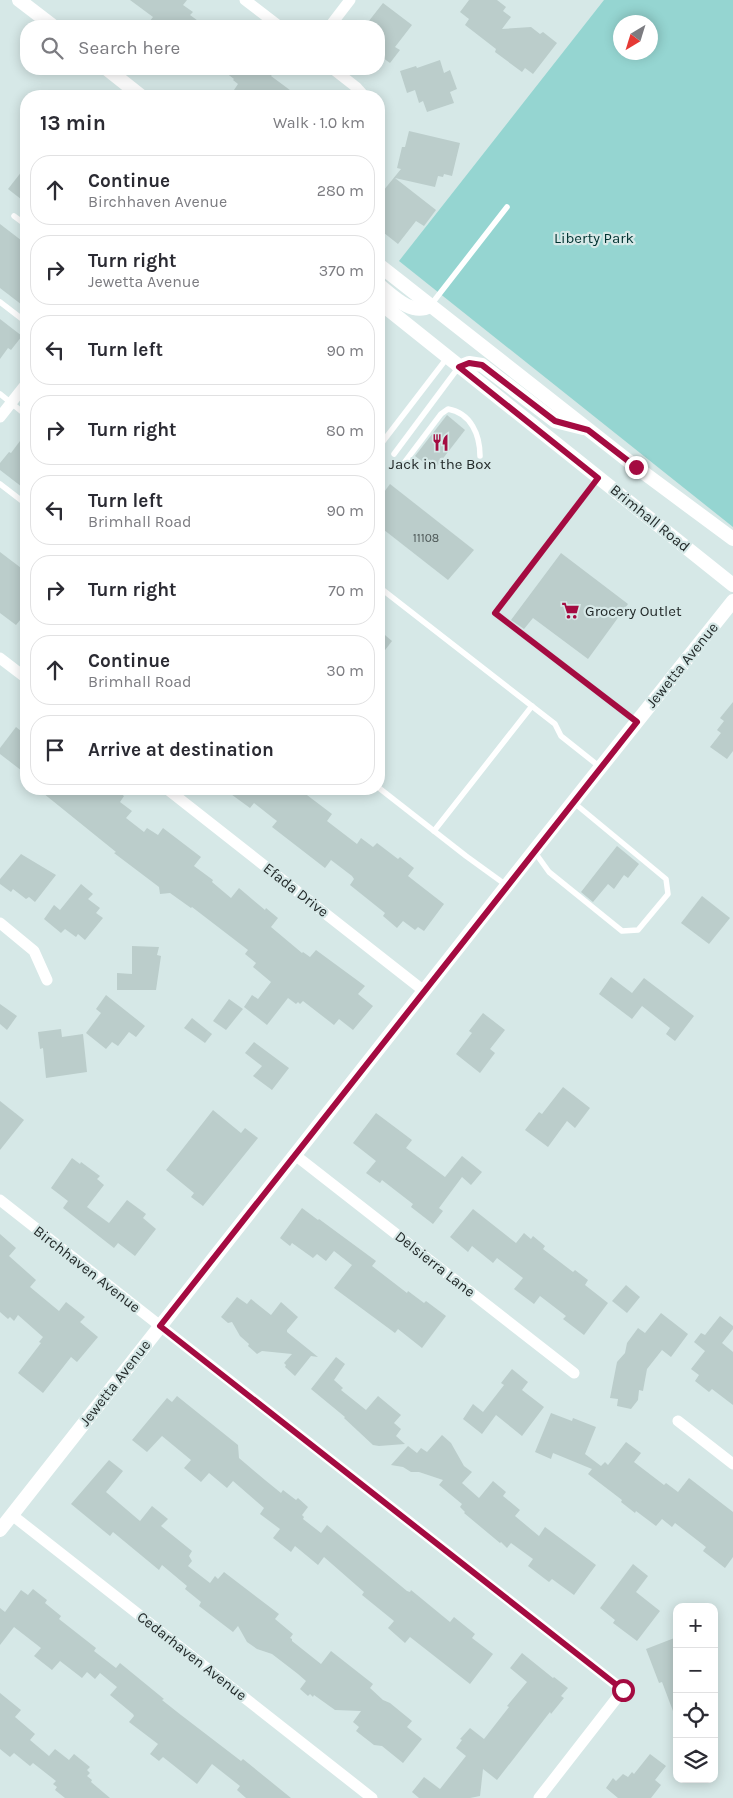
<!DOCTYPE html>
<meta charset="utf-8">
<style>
body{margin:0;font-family:Karla,sans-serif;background:#f2f2f3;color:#2b2b33}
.controls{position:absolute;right:15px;bottom:15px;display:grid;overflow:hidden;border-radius:10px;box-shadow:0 2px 12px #0003}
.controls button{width:45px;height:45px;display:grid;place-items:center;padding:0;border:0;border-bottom:1px solid #e1e1e2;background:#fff;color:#2b2b33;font:25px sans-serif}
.compass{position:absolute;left:613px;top:15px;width:45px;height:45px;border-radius:50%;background:#fff;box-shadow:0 2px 12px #0003;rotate:218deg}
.stop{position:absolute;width:15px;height:15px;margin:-11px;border:4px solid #a40b41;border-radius:50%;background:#fff}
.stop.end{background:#a40b41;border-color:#fff;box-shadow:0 1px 5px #0008}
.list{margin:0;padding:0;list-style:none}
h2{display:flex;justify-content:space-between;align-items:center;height:65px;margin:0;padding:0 20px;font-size:21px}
h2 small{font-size:16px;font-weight:400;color:#7c7c81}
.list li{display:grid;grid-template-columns:32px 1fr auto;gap:15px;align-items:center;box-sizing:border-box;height:70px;margin:0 10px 10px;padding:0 10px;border:1px solid #e1e1e2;border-radius:20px}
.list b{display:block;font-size:19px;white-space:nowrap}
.list p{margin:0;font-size:16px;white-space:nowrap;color:#7c7c81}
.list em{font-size:16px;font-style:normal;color:#7c7c81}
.icon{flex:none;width:28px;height:28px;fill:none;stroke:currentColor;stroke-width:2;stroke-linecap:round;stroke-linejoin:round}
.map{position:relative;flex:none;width:733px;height:1798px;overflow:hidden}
.search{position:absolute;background:#fff;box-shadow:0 2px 12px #0003;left:20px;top:20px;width:365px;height:55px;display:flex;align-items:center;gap:12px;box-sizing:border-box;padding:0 18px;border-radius:20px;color:#7c7c81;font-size:19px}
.panel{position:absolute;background:#fff;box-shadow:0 2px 12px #0003;left:20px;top:90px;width:365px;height:705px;border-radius:20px}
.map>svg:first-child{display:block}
.green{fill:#95d5d1;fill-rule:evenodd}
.building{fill:#bbcdcb}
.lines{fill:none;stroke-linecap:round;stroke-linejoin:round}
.service{stroke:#fff;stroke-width:5.5}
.minor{stroke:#fff;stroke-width:11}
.tertiary{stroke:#fff;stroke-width:14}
.route{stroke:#a40b41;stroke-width:6}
.labels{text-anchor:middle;stroke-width:4.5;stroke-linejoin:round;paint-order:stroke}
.number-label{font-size:12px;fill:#495352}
.park-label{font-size:15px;fill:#003230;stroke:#d6e8e7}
.poi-label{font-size:15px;fill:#232a2a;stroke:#d6e8e7}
.street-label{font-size:15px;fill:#232a2a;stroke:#d6e8e7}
</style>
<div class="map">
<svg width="733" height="1798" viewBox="0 0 733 1798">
<rect width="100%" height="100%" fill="#d6e8e7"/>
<path class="green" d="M 604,0 L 733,0 L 733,527 L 399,261 ZM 620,22 L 650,22 L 650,52 L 620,52 Z"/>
<g class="building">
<polygon points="130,0 187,0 183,5 193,12 190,15 205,26 146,26 153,17"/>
<polygon points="469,0 497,0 506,7 503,11 511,17 502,29 531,27 540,34 543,32 557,43 533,74 525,68 522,72 495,52 496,49 465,25 469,19 460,12"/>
<polygon points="383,3 412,25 395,47 400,50 390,63 379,55 379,26 365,26"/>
<polygon points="440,60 444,73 450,70 457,89 450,92 454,103 427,112 423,101 419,103 415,90 407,93 400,71 416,66 417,68"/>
<polygon points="221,69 276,69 271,76 298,96 242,96 234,90 238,84 233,80 234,79"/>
<polygon points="409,131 460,143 452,176 444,174 443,177 438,176 435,187 395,178 436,210 424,226 416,221 398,244 379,229 379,196 401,169 397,168 402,147 405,147"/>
<polygon points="26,166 26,203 8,189"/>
<polygon points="0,224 26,244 26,308 0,288"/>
<polygon points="0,319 22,336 11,350 8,348 0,359"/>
<polygon points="447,415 465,430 434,470 415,456"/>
<polygon points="26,433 26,490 0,470 0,463 9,452 11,453"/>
<polygon points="390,484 474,550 448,580 379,526 379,499"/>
<polygon points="0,552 25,571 21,576 26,581 26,623 21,619 16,625 0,613"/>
<polygon points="561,553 628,604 588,659 533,618 524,629 511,620"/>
<polygon points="379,630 392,641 379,658"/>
<polygon points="733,702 733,751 727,759 710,747 721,733 717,730 724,721 720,718"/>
<polygon points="16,727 26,735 26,774 0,754 0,748"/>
<polygon points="38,789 114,789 124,796 120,802 132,811 126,818 144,832 147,828 158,835 163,828 201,857 194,866 213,880 212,882 231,898 239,888 265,910 266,908 278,918 271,927 302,953 303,952 310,957 316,950 365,986 358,994 373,1006 353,1030 339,1019 334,1025 303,1001 300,1004 298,1002 296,1004 288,998 267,1025 244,1007 252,995 258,999 271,982 253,967 256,963 245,954 248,950 192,907 191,908 170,893 160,894 159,887 114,853 116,852"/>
<polygon points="224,789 299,789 332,814 327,821 357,844 361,838 373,847 377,843 398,859 400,857 414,868 408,876 444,904 424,931 418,927 415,930 403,921 397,928 383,916 385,913 350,885 354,879 352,876 331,860 325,868 272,827 277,821 273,818 254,803 250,808"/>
<polygon points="617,846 639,864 628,878 624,875 614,889 608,884 593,902 581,892"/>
<polygon points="21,854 56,875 35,902 29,897 26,899 13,889 11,892 0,884 0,879"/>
<polygon points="81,884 93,894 88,899 100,908 96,913 103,918 85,940 78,934 76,937 65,929 61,933 44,919 54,905 60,910"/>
<polygon points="702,896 730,918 709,944 681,923"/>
<polygon points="132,946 159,947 157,955 161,956 156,990 117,990 117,973 132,974"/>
<polygon points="611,977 632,993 644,978 694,1016 675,1041 666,1034 670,1028 642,1006 632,1019 599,994"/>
<polygon points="106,995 145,1026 136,1037 129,1032 118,1046 112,1042 106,1049 86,1033 101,1013 96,1009"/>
<polygon points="229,999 243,1009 226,1030 213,1021"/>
<polygon points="0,1004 17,1016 7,1030 0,1024"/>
<polygon points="483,1013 505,1030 490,1049 495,1053 480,1073 456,1054 472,1033 469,1031"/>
<polygon points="192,1018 212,1034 205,1043 184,1028"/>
<polygon points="61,1029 62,1037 83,1034 87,1072 46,1078 43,1048 40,1049 38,1032"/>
<polygon points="254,1042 289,1068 272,1090 253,1076 262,1066 245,1053"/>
<polygon points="563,1087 590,1108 575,1128 567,1121 548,1147 525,1130 539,1112 542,1114"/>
<polygon points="0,1101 24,1120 0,1150"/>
<polygon points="213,1110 241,1133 245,1128 258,1138 203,1206 191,1197 194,1193 166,1170"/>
<polygon points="376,1113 412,1140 406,1148 445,1177 462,1156 482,1172 471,1185 462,1177 439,1208 443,1211 433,1224 411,1207 413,1204 382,1180 380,1183 366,1173 376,1161 353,1143"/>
<polygon points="72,1158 80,1164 81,1162 100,1176 97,1179 104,1185 87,1207 109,1223 127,1200 146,1214 143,1218 156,1229 135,1256 118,1243 114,1248 63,1208 68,1201 51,1188"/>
<polygon points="302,1208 318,1220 319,1219 376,1261 372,1266 407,1293 408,1291 424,1303 426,1301 446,1316 422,1348 398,1329 395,1333 334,1288 352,1265 334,1251 326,1261 317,1254 313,1258 292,1243 290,1246 280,1238"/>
<polygon points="473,1209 516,1243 524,1233 531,1239 533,1236 545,1246 543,1249 573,1272 575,1270 588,1280 585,1285 608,1303 584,1335 563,1319 566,1316 540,1296 534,1304 514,1289 523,1278 497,1258 493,1263 472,1246 468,1252 450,1237"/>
<polygon points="0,1234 16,1248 9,1256 36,1280 30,1287 59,1311 66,1302 85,1317 80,1322 98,1337 77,1362 71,1357 43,1393 18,1373 41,1343 39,1342 43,1337 18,1315 14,1321 10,1317 8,1319 0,1312"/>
<polygon points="626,1285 640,1297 627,1313 612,1301"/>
<polygon points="237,1297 247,1304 251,1299 271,1315 281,1302 298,1317 287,1330 287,1332 318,1357 311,1356 295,1376 285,1367 286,1365 284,1363 292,1354 262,1351 257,1354 248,1346 249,1344 240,1336 232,1322 228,1323 221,1317"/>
<polygon points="661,1313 688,1334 671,1357 662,1350 647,1369 643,1391 639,1390 638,1400 631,1409 617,1406 618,1399 610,1398 617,1362 625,1353 627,1343 638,1328 645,1333"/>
<polygon points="720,1316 733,1326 733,1329 722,1343 733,1352 733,1405 712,1389 709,1392 695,1381 699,1375 691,1369 705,1351 694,1342 701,1333 705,1335"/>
<polygon points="336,1357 345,1364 334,1380 343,1388 341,1390 366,1410 378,1396 401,1415 394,1423 401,1429 396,1436 405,1444 379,1446 373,1445 344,1418 345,1417 311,1389"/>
<polygon points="512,1369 528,1382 522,1390 544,1407 522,1436 496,1415 482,1434 463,1419 473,1404 483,1412 504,1385 501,1383"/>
<polygon points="177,1396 238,1445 239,1458 265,1480 281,1493 283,1490 296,1500 298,1498 308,1507 302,1515 304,1517 303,1519 321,1533 327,1525 407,1591 410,1592 411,1590 450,1622 454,1617 475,1634 472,1638 493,1654 470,1684 410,1637 405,1643 388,1628 394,1621 362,1595 364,1592 324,1557 318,1565 295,1546 291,1552 273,1538 280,1529 260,1514 264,1508 233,1481 227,1488 209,1473 201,1482 184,1468 191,1460 162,1436 147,1452 132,1440 167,1398 172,1402"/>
<polygon points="551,1413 572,1421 573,1418 596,1427 585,1454 601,1466 605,1462 608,1465 626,1442 641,1453 634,1462 664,1485 666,1483 678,1492 689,1478 733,1512 733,1557 725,1568 703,1551 706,1547 675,1523 672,1527 662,1519 656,1526 636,1511 635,1513 621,1502 622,1500 588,1474 592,1469 553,1453 551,1459 535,1452"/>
<polygon points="442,1435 451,1443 464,1466 472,1472 462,1483 479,1498 493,1481 506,1492 503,1496 520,1510 515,1516 539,1536 545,1527 596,1565 574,1595 552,1579 549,1582 528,1566 533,1559 511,1543 507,1548 501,1542 500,1543 464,1513 465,1512 460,1507 462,1504 439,1485 443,1480 419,1472 411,1472 403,1467 391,1465 408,1446 417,1453 421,1448 427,1452"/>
<polygon points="109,1460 123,1471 106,1492 140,1521 152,1506 168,1519 161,1526 192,1551 189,1556 192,1561 188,1566 210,1583 215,1576 218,1579 224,1572 279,1614 275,1619 293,1634 290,1638 292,1639 292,1641 321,1664 331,1651 373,1684 370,1688 383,1700 390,1703 412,1721 407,1727 422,1739 403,1763 382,1746 374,1745 356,1731 359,1727 353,1722 361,1711 335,1710 314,1695 313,1697 310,1694 308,1696 300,1689 306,1681 298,1674 272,1654 257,1649 247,1642 238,1626 233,1632 199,1606 201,1602 185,1589 187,1586 162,1565 159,1570 113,1532 110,1536 71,1504"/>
<polygon points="633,1564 648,1576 636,1592 660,1611 637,1641 613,1623 615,1620 600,1608"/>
<polygon points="33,1589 47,1600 45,1603 61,1616 59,1619 96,1648 94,1651 116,1668 120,1663 164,1699 162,1700 181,1715 241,1761 243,1759 291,1798 246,1798 237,1790 240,1786 212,1764 197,1784 163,1757 159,1761 150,1754 158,1744 129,1722 134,1716 133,1714 110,1695 117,1687 100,1673 95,1679 87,1672 82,1678 60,1661 52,1670 34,1656 41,1648 14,1627 0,1645 0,1608 5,1612 21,1590 28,1595"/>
<polygon points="677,1637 677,1719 676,1719 662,1682 659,1683 646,1649"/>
<polygon points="522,1653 553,1678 554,1677 568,1688 561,1696 564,1698 551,1714 550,1712 497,1780 483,1769 480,1796 470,1798 419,1798 412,1792 424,1777 440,1789 466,1756 456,1748 462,1740 460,1739 470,1728 484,1739 509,1707 507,1706 527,1682 510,1668"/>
<polygon points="0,1693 21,1710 15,1717 35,1734 30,1740 49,1756 55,1749 69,1760 74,1754 90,1767 87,1770 90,1773 87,1776 92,1780 91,1782 110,1798 65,1798 55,1790 57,1787 53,1784 56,1781 33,1763 30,1766 14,1753 10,1757 0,1749"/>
<polygon points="650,1754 666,1766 655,1780 661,1785 651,1798 618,1798 606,1788 613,1778 616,1781 623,1774 628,1777 632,1772 634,1774"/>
</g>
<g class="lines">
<g class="service">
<polyline points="14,216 26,225"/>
<polyline points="0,302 26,322"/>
<polyline points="430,306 507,207"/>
<polyline points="0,394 26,415"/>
<polyline points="381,444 447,358"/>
<polyline points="394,454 458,368"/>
<path d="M 404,463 L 441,414 L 448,409 C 471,413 480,435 480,456"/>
<polyline points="598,478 495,613 637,722"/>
<polyline points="0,484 26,504"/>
<polyline points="379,587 555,724 561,736 600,767"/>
<polyline points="379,788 466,856 506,885"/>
<polyline points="434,831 532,706"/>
<polyline points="534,851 549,872 622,931 638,930 668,894 666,879 573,802"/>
</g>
<g class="minor">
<polyline points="245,0 279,26"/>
<polyline points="330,26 350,0"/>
<polyline points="333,69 356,87 364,96"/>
<polyline points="0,417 26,384"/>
<polyline points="0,658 26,678"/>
<polyline points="167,789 424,991"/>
<polyline points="0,923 34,951 47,980"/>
<polyline points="295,1155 574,1373"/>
<polyline points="0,1200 623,1690 539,1798"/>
<polyline points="678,1421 733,1464"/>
<polyline points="12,1515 372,1798"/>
</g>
<g class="tertiary">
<polyline points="19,0 53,26"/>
<polyline points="107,69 141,96"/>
<polyline points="379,265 636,467 733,539"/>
<path d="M 379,285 C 393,296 411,316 430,306"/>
<polyline points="379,302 733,585"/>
<polyline points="459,367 469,363 482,365 555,421 583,428"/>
<polyline points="0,1530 534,851 733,601"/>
</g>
</g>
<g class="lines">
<polyline class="route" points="623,1690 160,1326 637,722 495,613 598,478 459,367 469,363 482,365 555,421 588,430 636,467"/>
</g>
<defs>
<symbol id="restaurant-bare" viewBox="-9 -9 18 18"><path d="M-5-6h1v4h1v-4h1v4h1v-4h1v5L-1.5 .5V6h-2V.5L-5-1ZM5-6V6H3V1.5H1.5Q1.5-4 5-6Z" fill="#a40b41" stroke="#d6e8e7" stroke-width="2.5" paint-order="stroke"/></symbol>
<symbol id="supermarket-bare" viewBox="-9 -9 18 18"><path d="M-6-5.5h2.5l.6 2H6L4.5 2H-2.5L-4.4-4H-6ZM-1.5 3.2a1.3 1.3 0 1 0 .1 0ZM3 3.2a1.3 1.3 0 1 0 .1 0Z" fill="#a40b41" stroke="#d6e8e7" stroke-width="2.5" paint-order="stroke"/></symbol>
</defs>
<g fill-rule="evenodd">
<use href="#restaurant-bare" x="428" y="430" width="25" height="25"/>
<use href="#supermarket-bare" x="558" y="598" width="25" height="25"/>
</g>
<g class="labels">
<g class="number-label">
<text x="426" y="542">11108</text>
</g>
<g class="park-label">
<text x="594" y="243">Liberty Park</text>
</g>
<g class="poi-label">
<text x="440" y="469">Jack in the Box</text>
<text x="585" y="616" text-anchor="start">Grocery Outlet</text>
</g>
<g class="street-label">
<text transform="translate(650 518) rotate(39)" y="5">Brimhall Road</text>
<text transform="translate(682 665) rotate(-51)" y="5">Jewetta Avenue</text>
<text transform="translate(296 890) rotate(38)" y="5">Efada Drive</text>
<text transform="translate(435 1264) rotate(38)" y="5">Delsierra Lane</text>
<text transform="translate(87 1269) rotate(38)" y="5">Birchhaven Avenue</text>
<text transform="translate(115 1383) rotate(-52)" y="5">Jewetta Avenue</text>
<text transform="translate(192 1656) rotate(38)" y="5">Cedarhaven Avenue</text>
</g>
</g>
</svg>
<div class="controls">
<button>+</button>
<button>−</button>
<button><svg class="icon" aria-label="locate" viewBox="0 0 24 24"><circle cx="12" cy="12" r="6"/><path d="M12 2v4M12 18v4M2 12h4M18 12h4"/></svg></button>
<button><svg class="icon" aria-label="layers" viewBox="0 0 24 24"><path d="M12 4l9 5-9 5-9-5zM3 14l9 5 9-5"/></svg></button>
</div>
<svg class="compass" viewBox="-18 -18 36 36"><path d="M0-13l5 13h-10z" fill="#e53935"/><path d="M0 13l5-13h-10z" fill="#7c7c81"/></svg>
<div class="stop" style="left:623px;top:1690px"></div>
<div class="stop end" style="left:636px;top:467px"></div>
<div class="search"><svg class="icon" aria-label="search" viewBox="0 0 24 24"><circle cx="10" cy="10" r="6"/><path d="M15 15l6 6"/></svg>Search here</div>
<section class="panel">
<h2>13 min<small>Walk · 1.0 km</small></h2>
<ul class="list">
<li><svg class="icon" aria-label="ahead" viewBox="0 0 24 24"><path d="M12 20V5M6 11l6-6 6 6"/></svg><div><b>Continue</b><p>Birchhaven Avenue</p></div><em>280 m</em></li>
<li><svg class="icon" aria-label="right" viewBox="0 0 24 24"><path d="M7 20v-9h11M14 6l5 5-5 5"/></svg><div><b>Turn right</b><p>Jewetta Avenue</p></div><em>370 m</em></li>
<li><svg class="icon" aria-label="left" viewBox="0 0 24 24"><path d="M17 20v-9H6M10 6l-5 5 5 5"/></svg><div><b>Turn left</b></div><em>90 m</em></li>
<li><svg class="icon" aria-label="right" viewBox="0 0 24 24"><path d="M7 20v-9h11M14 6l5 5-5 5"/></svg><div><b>Turn right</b></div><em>80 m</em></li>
<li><svg class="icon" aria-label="left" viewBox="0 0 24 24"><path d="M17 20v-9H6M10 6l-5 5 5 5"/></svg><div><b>Turn left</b><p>Brimhall Road</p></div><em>90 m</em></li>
<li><svg class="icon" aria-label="right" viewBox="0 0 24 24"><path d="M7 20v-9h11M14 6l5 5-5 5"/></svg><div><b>Turn right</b></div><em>70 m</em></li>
<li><svg class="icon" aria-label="ahead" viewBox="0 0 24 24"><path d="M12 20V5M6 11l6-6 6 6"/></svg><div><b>Continue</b><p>Brimhall Road</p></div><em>30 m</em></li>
<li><svg class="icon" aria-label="arrive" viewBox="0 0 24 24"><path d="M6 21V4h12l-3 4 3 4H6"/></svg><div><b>Arrive at destination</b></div></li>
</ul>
</section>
</div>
